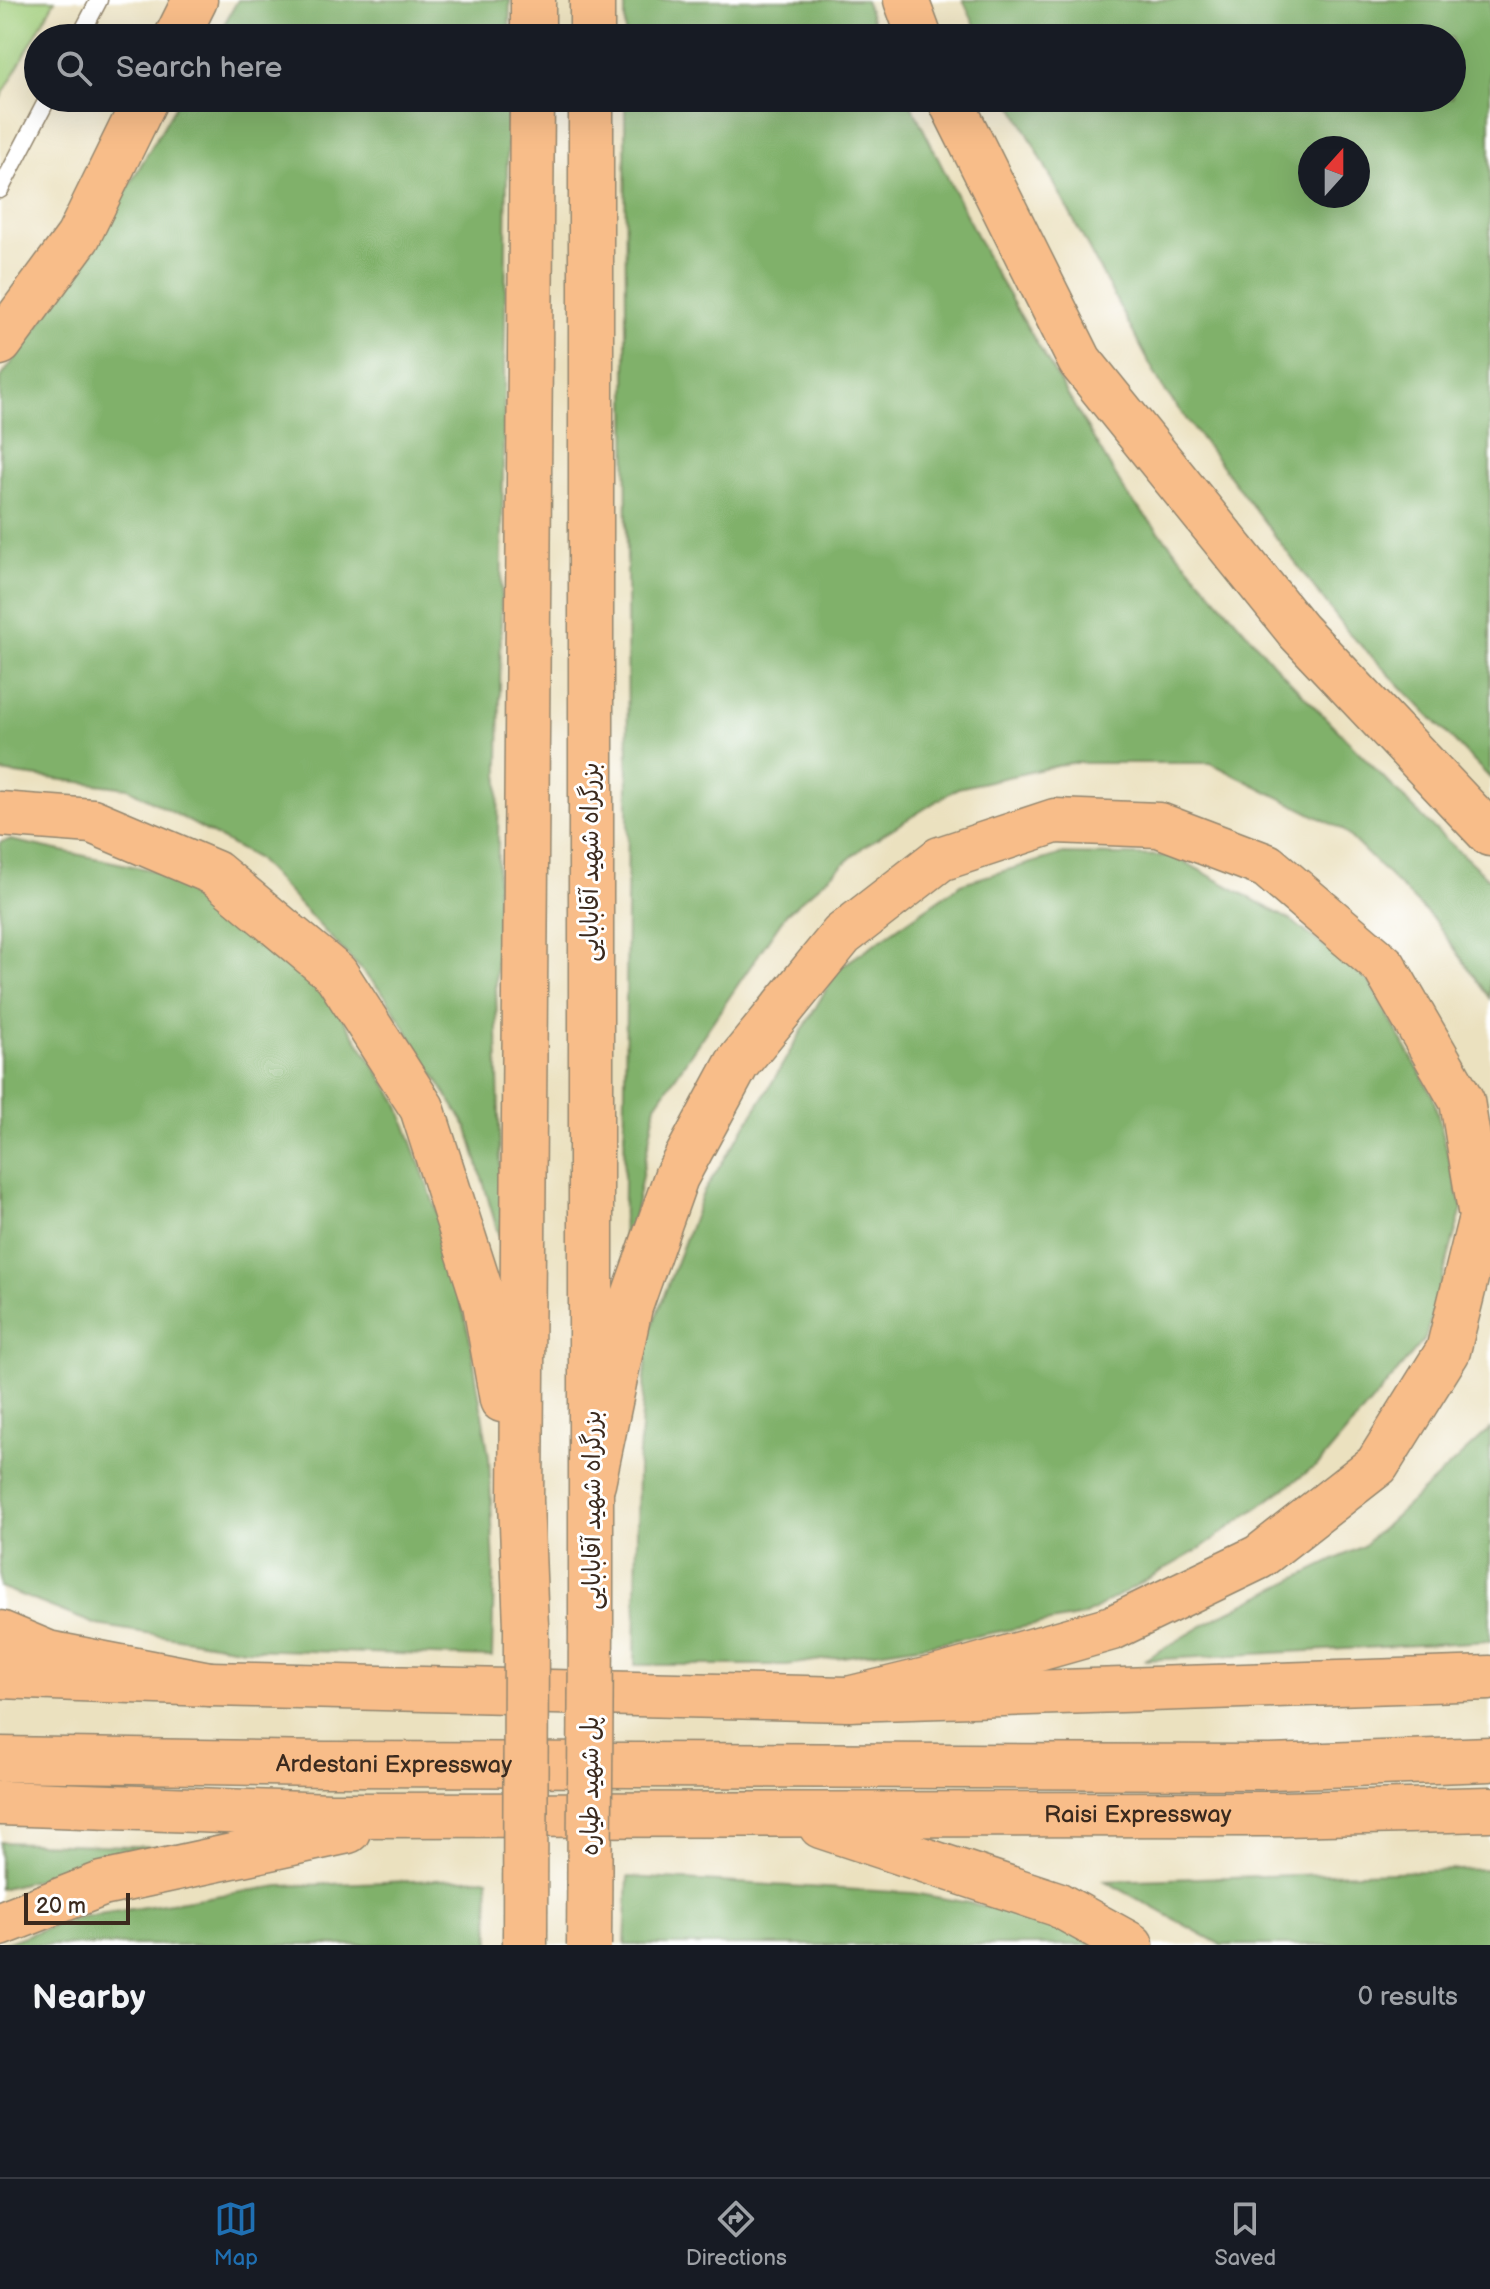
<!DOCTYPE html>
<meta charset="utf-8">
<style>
body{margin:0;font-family:"Balsamiq Sans","Playpen Sans Arabic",sans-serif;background:#242831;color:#f1f3f6}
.compass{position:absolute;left:1298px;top:136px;width:72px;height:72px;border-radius:50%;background:#171b24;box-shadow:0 8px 32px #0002;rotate:21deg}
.scale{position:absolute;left:24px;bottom:20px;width:106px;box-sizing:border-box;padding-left:8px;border:4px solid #3b2a1e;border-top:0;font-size:22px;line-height:28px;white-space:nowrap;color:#3b2a1e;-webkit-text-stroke:6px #fff;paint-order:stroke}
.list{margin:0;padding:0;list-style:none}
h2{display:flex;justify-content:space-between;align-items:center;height:104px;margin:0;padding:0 32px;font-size:34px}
h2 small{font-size:26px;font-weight:400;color:#9ea1a6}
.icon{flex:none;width:44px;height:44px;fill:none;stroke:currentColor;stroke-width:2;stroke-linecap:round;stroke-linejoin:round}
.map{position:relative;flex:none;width:1490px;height:1945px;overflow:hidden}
.search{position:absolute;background:#171b24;box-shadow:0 8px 32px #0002;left:24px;right:24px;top:24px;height:88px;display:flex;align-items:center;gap:20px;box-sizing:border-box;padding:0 28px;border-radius:44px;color:#9ea1a6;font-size:30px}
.sheet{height:232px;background:#171b24}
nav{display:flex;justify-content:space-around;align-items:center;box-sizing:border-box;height:112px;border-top:2px solid #363941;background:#171b24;font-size:22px;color:#9ea1a6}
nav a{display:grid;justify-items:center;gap:4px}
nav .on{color:#1f6fb2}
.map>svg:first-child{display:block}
.green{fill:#a1ce7b;stroke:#6e7c4c;stroke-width:2}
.forest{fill:#80b16b;stroke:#5e6e44;stroke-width:2;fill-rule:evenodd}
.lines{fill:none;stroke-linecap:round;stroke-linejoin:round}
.service-casing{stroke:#93866e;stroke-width:19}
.primary-casing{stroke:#93866e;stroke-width:47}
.trunk-casing{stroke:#93866e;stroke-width:47}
.service{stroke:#fff;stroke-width:16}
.primary{stroke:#f8bd89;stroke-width:44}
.trunk{stroke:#f8bd89;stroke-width:44}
.trunk-bridge-casing{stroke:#93866e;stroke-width:47;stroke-linecap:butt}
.trunk-bridge{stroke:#f8bd89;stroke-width:44}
.labels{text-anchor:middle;stroke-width:6;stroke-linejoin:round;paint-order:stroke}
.street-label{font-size:24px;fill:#3b2a1e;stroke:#fff}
</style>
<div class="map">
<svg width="1490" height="1945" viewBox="0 0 1490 1945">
<rect width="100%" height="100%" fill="#fff"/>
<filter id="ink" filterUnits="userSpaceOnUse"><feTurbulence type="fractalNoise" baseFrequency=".0125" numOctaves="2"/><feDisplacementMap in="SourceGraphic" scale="16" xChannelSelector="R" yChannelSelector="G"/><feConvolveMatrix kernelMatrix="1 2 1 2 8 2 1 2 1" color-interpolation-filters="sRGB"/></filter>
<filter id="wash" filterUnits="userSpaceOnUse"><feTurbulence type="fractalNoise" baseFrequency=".006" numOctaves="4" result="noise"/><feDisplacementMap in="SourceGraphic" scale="32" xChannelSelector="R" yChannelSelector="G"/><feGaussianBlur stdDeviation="1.8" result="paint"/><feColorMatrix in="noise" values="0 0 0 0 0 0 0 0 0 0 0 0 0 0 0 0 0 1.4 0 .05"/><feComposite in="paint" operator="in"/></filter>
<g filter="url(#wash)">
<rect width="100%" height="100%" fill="#ebe1bf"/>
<polygon class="green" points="0,0 55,0 0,99"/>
<g class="forest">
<polygon points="238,0 510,0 509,38 216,38"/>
<polygon points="625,0 865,0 879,38 625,38"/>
<path d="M 963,0 L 1490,0 L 1490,778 L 1348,632 L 1162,387 L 1009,98 L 1452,98 L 1452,38 L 981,38 ZM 1310,148 L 1358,148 L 1358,196 L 1310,196 Z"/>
<polygon points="180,98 508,98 496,985 502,1247 468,1129 384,994 256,858 128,788 0,772 0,379 85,261"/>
<polygon points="625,98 908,98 993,269 1127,495 1280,671 1426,821 1490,880 1490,998 1434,920 1342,829 1211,763 1070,763 958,788 863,847 786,914 656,1105 623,1272 628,814"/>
<polygon points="10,840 165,873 241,920 335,1006 397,1101 441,1223 470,1339 489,1457 494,1569 492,1657 245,1649 97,1625 0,1587 0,842"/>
<polygon points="1062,854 1174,856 1292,921 1370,983 1433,1096 1462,1209 1425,1339 1320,1463 1198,1550 1083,1616 932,1644 787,1665 635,1665 638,1466 648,1337 703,1193 766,1093 838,969 963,883"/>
<polygon points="1490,1429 1490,1641 1144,1660 1225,1613 1363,1546"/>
<polygon points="0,1842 164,1847 0,1889"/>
<polygon points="1490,1869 1490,1945 1221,1945 1105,1881"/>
<polygon points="628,1877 913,1893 991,1907 1059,1925 1095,1945 625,1945"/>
<polygon points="488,1878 490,1945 0,1945 74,1918 280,1886"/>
</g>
</g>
<g filter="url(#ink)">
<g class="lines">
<defs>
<g id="service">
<polyline points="79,38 99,0"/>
<polyline points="0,190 48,98"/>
</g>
<polyline id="primary" points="0,1676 210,1684 848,1699 1490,1678"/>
<g id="trunk">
<polyline points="906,0 920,38"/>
<polyline points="176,38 195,0"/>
<polyline points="533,38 533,0"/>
<polyline points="592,38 592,0"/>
<polyline points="949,98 1080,361 1298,631 1490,834"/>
<polyline points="0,343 78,237 146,98"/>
<polyline points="0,814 92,821 215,873 336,974 422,1108 485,1304 502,1400"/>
<polyline points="593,1483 630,1307 676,1177 737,1064 842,935 940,859 1055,821 1159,825 1267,866 1384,966 1462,1101 1481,1217 1448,1351 1377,1465 1259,1557 1112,1628 947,1675 848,1699"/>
<polyline points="526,1626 521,1501 532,98"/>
<polyline points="591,1627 591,98"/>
<polyline points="0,1633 48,1653 210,1684"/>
<path id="s1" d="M 0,1759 L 325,1764 L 1270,1767 L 1490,1759"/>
<path id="s2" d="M 0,1803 L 331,1815 L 1283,1814 L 1490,1809"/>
<polyline points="821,1826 1057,1904 1131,1945"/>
<polyline points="0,1924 102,1884 348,1831"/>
</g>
</defs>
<use href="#service" class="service-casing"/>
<use href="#primary" class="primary-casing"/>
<use href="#trunk" class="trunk-casing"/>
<use href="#service" class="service"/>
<use href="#primary" class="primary"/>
<use href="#trunk" class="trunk"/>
<defs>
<g id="trunk-bridge">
<polyline points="525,1945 526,1626"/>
<polyline points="589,1945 591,1627"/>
</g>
</defs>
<use href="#trunk-bridge" class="trunk-bridge-casing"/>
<use href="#trunk-bridge" class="trunk-bridge"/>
</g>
</g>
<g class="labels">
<g class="street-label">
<text transform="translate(590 862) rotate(-90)" y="8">بزرگراه شهید آقابابایی</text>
<text transform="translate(592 1510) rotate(-90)" y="8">بزرگراه شهید آقابابایی</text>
<text dy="8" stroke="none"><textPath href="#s1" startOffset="394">Ardestani Expressway</textPath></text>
<text transform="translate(590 1786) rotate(-90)" y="8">پل شهید طیاره</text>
<text dy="8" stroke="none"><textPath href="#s2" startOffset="1138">Raisi Expressway</textPath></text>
</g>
</g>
</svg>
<svg class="compass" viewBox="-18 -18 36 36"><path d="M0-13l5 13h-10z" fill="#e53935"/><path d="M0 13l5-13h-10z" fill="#9ea1a6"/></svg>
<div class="scale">20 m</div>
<div class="search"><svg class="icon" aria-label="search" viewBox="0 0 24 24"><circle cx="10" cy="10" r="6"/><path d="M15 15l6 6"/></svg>Search here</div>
</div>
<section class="sheet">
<h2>Nearby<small>0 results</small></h2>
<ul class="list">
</ul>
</section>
<nav>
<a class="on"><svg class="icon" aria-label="map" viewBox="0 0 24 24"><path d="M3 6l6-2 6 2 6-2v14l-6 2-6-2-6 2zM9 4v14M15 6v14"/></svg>Map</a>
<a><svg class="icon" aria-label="directions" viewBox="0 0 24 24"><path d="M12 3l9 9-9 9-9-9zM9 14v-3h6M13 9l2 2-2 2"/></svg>Directions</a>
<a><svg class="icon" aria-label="saved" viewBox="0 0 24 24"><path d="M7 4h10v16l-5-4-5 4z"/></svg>Saved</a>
</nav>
